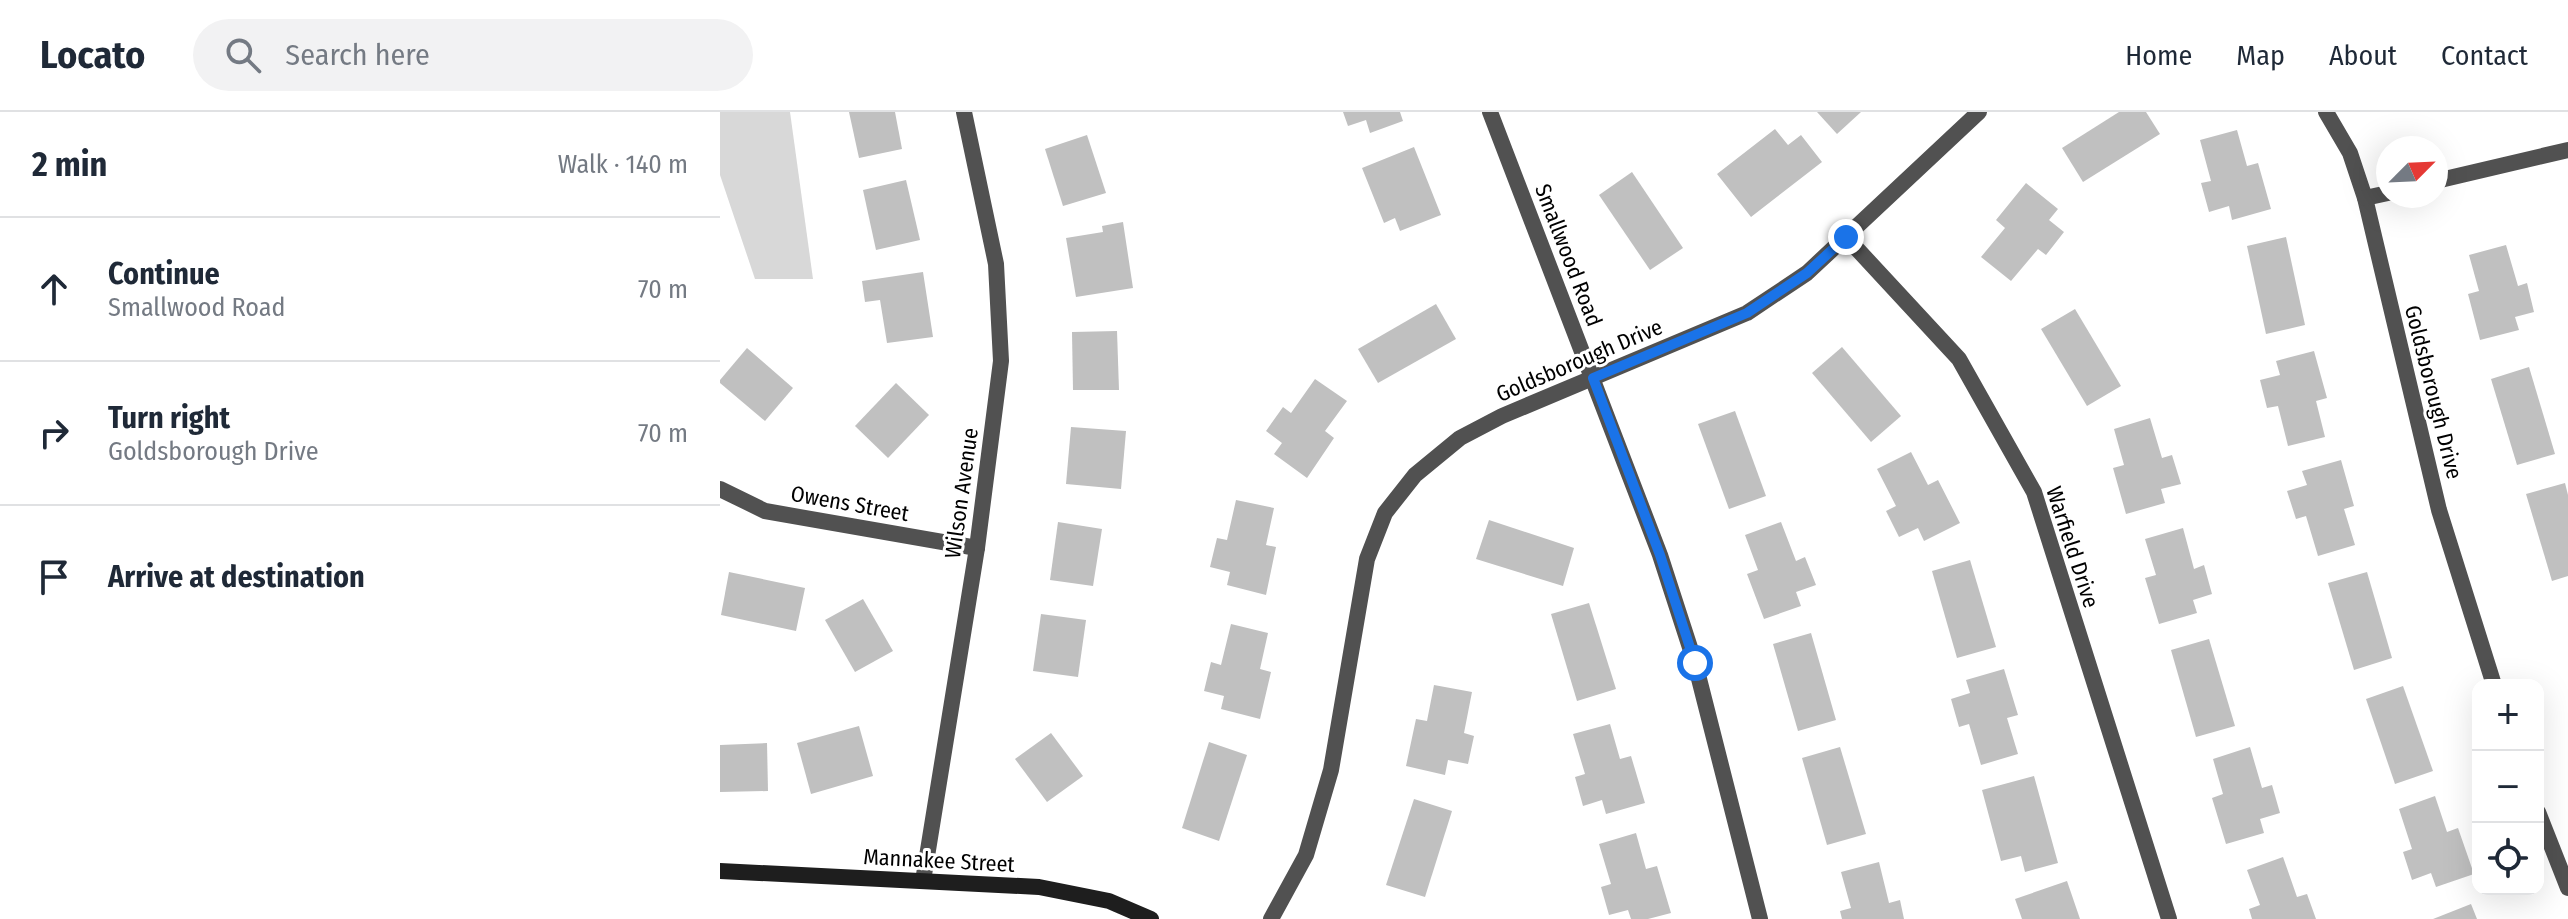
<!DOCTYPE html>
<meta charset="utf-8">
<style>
body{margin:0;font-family:"Fira Sans Condensed",sans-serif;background:#f2f2f3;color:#1f2937}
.controls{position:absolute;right:24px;bottom:24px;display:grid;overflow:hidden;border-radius:16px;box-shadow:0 8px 32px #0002}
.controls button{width:72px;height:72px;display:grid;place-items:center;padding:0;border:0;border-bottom:2px solid #e0e1e3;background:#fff;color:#1f2937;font:40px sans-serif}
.compass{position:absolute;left:1656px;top:24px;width:72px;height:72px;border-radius:50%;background:#fff;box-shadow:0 8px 32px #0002;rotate:66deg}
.stop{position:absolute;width:24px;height:24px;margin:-18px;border:6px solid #1a73e8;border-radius:50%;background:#fff}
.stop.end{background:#1a73e8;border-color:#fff;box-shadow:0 2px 8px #0008}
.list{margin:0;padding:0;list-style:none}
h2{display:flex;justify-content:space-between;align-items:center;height:104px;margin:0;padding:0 32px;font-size:34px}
h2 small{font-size:26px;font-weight:400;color:#747a83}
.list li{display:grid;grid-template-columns:52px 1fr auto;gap:24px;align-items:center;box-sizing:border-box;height:144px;padding:0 32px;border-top:2px solid #e0e1e3}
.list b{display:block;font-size:30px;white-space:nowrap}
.list p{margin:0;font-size:26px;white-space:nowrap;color:#747a83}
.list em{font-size:26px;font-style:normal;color:#747a83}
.icon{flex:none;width:44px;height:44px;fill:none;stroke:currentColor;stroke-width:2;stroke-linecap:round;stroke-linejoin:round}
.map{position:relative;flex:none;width:1848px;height:807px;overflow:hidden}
header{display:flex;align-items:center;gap:48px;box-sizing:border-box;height:112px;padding:0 40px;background:#fff;border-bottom:2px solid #e0e1e3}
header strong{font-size:38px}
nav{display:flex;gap:44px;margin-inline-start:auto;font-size:28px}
.search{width:560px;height:72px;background:#f2f2f3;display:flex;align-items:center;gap:20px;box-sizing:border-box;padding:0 28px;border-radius:44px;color:#747a83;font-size:30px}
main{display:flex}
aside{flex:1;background:#fff}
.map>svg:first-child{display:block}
.green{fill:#d8d8d8}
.building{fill:#c0c0c0}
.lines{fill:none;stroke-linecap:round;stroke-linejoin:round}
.street{stroke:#515151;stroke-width:16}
.secondary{stroke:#1e1e1e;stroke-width:16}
.route{stroke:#1a73e8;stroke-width:10}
.labels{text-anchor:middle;stroke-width:6;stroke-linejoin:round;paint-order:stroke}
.street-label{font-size:22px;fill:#000;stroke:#fff}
</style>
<header>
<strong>Locato</strong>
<div class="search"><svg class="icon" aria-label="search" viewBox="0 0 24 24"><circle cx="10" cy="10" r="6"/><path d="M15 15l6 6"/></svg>Search here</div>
<nav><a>Home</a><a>Map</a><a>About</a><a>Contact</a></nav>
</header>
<main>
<aside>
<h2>2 min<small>Walk · 140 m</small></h2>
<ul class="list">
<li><svg class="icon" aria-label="ahead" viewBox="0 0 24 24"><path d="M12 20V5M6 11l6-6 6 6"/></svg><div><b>Continue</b><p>Smallwood Road</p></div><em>70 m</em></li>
<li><svg class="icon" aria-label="right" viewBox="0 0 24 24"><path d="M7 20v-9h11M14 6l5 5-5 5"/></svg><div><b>Turn right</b><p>Goldsborough Drive</p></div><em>70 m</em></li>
<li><svg class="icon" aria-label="arrive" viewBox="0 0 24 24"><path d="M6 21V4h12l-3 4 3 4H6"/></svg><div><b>Arrive at destination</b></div></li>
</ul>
</aside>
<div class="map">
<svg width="1848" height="807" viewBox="0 0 1848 807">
<rect width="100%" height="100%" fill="#fff"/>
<polygon class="green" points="0,0 70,0 93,167 35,167 0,63"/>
<g class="building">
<polygon points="129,0 175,0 182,37 139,46"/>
<polygon points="623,0 680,0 683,9 650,21 646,8 628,14"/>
<polygon points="1097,0 1141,0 1117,22"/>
<polygon points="1399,0 1426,0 1440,22 1363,70 1342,36"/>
<polygon points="1055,17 1068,33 1081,23 1102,50 1031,105 997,62"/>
<polygon points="1517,18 1527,54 1538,51 1551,97 1512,108 1509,94 1489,100 1481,71 1491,69 1480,28"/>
<polygon points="367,23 386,81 343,94 325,37"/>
<polygon points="694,35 721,103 680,119 675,106 664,111 642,56"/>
<polygon points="912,60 963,136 930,158 879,83"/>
<polygon points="186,68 200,128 156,138 143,78"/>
<polygon points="1306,71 1338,97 1329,108 1344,120 1326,143 1318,137 1291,169 1261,145 1285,116 1276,108"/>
<polygon points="403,110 413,176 356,185 346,126 383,120 382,114"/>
<polygon points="1566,125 1585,213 1546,222 1527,134"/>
<polygon points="1786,133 1798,174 1807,171 1814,200 1795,205 1799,218 1760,228 1748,182 1759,179 1749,143"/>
<polygon points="203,160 213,225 167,231 160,188 145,190 142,169"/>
<polygon points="716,192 736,227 658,271 638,237"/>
<polygon points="1355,197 1401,274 1367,294 1321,217"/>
<polygon points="397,219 399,278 353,278 352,220"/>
<polygon points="1122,235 1181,304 1151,330 1092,261"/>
<polygon points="27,236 73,276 45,309 0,271 0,268"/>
<polygon points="1594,239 1607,286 1596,289 1605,325 1568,334 1558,294 1547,296 1540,268 1560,263 1556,249"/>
<polygon points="1809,255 1835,342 1797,353 1771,267"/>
<polygon points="595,267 627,289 605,319 614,326 587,366 554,342 562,331 546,319 563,295 571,301"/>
<polygon points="176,271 209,303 168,346 135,314"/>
<polygon points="1015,299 1046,384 1009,397 978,312"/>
<polygon points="1430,306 1442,346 1452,343 1461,372 1441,377 1445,391 1406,402 1393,356 1404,353 1394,317"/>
<polygon points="351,315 406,319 401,377 346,372"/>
<polygon points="1191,340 1208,373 1218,368 1240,411 1204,429 1198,416 1179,425 1166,399 1176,394 1157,357"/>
<polygon points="1621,348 1634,394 1624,397 1635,433 1598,444 1586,404 1576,407 1567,379 1587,373 1582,359"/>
<polygon points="1845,371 1848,383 1848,464 1832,469 1806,382"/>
<polygon points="516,388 554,396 546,433 556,435 546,483 507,473 510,460 490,455 497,426 507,428"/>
<polygon points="769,408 854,436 843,474 756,447"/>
<polygon points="338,410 382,417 373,474 330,468"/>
<polygon points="1061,410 1076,449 1085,445 1096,473 1076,480 1081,494 1044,507 1027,462 1038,458 1025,423"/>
<polygon points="1463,416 1474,457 1484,453 1492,482 1473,488 1477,501 1439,512 1425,466 1436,463 1425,427"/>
<polygon points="1250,448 1276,535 1237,546 1212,459"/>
<polygon points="9,460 85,476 76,519 1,503"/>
<polygon points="1647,460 1672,546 1634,558 1608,471"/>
<polygon points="143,487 173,539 135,560 105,508"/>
<polygon points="869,491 896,577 857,589 831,502"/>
<polygon points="321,502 366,508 358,565 313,559"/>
<polygon points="511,512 548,521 540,557 551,560 540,607 501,597 504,584 484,579 491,550 501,553"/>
<polygon points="1091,521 1116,608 1078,619 1053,532"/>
<polygon points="1489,527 1515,614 1476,625 1451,538"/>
<polygon points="1284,557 1298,603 1287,606 1298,642 1261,653 1249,612 1239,615 1231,587 1250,581 1246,568"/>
<polygon points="714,573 752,580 744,621 754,624 748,652 728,648 725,663 686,654 696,607 707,609"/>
<polygon points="1683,574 1713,659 1675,672 1646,587"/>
<polygon points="890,612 900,647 911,644 925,691 886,702 882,688 863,694 855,665 865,662 853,622"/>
<polygon points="139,614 153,664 91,682 77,631"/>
<polygon points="331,621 363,664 327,690 295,647"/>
<polygon points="489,630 527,643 499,729 462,716"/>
<polygon points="47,631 48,679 0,680 0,633"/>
<polygon points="1120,635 1146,722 1107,733 1082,646"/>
<polygon points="1530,635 1542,676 1552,673 1560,701 1540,707 1544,721 1506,732 1492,686 1503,682 1493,647"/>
<polygon points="1314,664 1338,751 1305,760 1301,744 1281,749 1262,678"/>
<polygon points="1715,684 1727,720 1738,716 1754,762 1716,775 1711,761 1692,768 1683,740 1692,737 1679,697"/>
<polygon points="694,687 732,699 705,785 666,773"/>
<polygon points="916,721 926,757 937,754 951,801 928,807 911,807 908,798 889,803 881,775 891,772 879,732"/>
<polygon points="1563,745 1577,785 1587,782 1596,807 1532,807 1529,797 1540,793 1527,758"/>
<polygon points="1159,750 1169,791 1180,788 1184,807 1122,807 1120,799 1131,796 1121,760"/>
<polygon points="1347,769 1360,807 1302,807 1295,787"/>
<polygon points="1751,792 1757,807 1713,807"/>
</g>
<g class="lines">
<g class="street">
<polyline points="770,0 940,443 975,551 1040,807"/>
<polyline points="1606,0 1630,41 1645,86 1719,398 1774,573"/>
<polyline points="1716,69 1848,38"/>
<polyline points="1645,86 1668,81"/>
<polyline points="1126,125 1239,247 1314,380 1449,807"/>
<polyline points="0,377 45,399 257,436"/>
<polyline points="1818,700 1848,776"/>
<polyline points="203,769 257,436 281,249 276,152 244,0"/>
<polyline points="551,807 586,743 611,658 647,447 665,401 695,363 740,326 782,304 1027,201 1087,161 1259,0"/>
</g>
<polyline class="secondary" points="0,759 319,775 389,789 431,807"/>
</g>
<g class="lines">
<polyline class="route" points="975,551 940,443 873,266 1027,201 1087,161 1126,125"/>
</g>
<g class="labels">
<g class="street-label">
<text transform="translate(849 143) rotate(69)" y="8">Smallwood Road</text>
<text transform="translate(859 248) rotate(-23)" y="8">Goldsborough Drive</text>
<text transform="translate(1714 280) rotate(76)" y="8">Goldsborough Drive</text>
<text transform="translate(241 381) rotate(-82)" y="8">Wilson Avenue</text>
<text transform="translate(130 391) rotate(10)" y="8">Owens Street</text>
<text transform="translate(1353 435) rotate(72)" y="8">Warfield Drive</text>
<text transform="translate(219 748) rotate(3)" y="8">Mannakee Street</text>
</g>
</g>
</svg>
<div class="controls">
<button>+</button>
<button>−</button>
<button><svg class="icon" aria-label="locate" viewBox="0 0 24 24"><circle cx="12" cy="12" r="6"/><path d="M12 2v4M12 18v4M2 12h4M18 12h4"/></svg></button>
</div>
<svg class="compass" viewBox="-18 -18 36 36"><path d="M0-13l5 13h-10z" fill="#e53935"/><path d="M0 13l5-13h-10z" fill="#747a83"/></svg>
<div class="stop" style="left:975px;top:551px"></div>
<div class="stop end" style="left:1126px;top:125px"></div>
</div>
</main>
